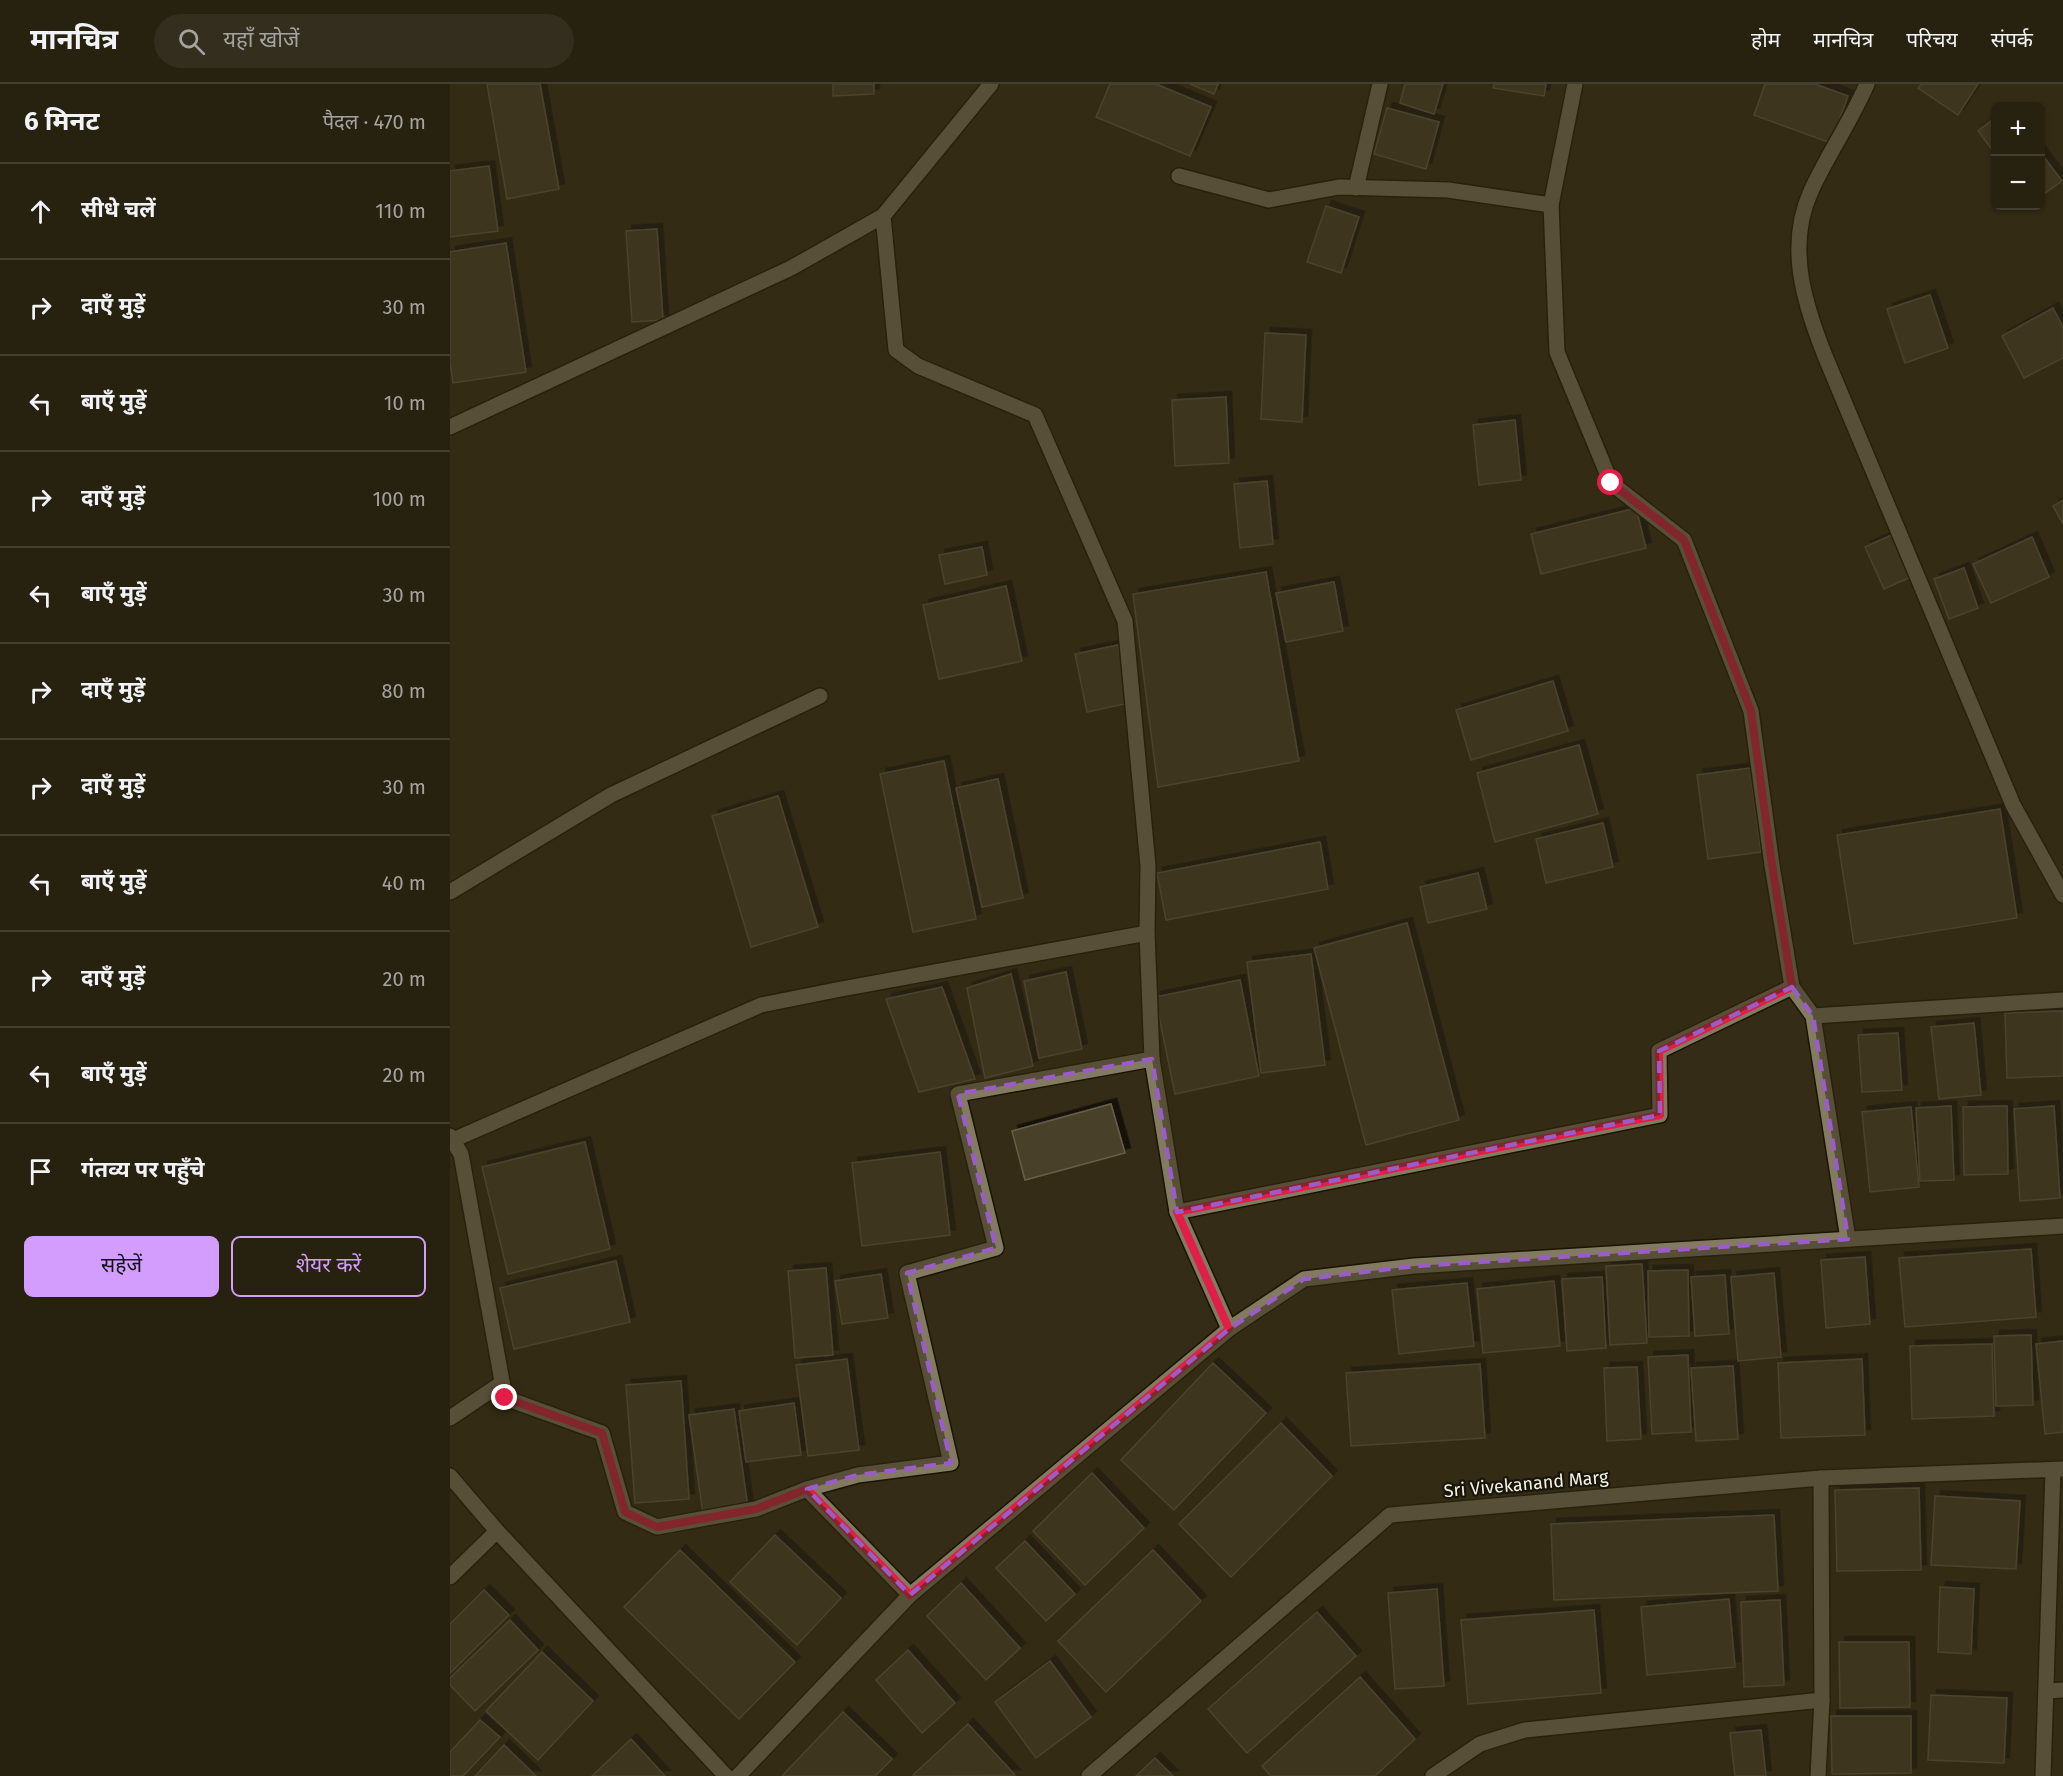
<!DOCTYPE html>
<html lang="hi">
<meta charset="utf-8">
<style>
body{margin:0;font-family:"Fira Sans","Noto Sans Devanagari",sans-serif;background:#332e1e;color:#f1f3f6}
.controls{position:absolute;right:18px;top:18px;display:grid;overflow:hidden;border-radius:9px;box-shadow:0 2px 4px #0004}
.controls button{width:54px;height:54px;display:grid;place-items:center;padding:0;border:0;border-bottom:2px solid #433e30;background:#272110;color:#f1f3f6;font:30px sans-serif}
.stop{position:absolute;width:18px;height:18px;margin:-14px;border:4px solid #e11d48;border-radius:50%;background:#fff}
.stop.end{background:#e11d48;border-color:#fff;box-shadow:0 2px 6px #0008}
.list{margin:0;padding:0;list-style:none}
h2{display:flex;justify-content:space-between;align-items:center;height:78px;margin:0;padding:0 24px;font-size:26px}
h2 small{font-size:20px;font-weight:400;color:#a4a39f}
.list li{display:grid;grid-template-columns:39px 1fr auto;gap:18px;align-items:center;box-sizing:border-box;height:96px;padding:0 24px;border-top:2px solid #433e30}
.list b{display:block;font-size:22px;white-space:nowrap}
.list em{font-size:20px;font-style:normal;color:#a4a39f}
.actions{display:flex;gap:12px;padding:18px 24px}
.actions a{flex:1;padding:14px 0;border:2px solid #d29dfd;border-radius:9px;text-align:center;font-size:21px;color:#d29dfd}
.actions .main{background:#d29dfd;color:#111}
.icon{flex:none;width:33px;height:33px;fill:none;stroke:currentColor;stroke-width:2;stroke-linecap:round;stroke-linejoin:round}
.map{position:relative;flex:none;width:1613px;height:1692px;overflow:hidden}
header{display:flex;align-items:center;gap:36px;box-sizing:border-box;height:84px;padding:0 30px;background:#272110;border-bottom:2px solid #433e30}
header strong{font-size:28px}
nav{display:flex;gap:33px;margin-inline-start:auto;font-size:21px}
.search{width:420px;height:54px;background:#332e1e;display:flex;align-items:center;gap:15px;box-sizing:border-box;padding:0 21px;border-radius:33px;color:#a4a39f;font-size:22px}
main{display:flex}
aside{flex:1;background:#272110}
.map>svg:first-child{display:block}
.building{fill:#49402a;stroke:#675e48;stroke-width:1.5;filter:url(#shadow)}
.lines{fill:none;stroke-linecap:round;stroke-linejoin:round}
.minor-casing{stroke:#1b1401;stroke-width:18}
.minor{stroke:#837a62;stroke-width:15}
.route{stroke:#e11d48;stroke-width:8}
.marked{fill:none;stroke:#9a5dc8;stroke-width:4.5;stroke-dasharray:12 8;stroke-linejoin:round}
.labels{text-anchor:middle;stroke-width:4.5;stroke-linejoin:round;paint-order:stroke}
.street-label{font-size:18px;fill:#f5f0e3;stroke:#18150b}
</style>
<header>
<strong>मानचित्र</strong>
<div class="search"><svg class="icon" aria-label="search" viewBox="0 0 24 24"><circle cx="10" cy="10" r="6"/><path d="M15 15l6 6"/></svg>यहाँ खोजें</div>
<nav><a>होम</a><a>मानचित्र</a><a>परिचय</a><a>संपर्क</a></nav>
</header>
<main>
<aside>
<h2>6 मिनट<small>पैदल · 470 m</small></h2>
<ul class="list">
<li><svg class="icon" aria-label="ahead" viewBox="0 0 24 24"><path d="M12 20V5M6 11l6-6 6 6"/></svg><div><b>सीधे चलें</b></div><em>110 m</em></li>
<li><svg class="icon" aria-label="right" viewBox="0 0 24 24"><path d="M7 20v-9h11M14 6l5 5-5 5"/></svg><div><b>दाएँ मुड़ें</b></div><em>30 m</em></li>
<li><svg class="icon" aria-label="left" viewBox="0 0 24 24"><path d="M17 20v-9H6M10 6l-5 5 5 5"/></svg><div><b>बाएँ मुड़ें</b></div><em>10 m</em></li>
<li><svg class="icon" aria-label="right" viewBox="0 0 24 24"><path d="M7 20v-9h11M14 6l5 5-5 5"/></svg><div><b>दाएँ मुड़ें</b></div><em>100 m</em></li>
<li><svg class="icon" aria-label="left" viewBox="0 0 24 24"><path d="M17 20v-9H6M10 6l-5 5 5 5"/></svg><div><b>बाएँ मुड़ें</b></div><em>30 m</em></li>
<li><svg class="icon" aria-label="right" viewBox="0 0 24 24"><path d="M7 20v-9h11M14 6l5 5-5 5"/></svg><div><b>दाएँ मुड़ें</b></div><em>80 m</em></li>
<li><svg class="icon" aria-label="right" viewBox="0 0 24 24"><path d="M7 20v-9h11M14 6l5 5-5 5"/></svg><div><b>दाएँ मुड़ें</b></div><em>30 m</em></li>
<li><svg class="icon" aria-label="left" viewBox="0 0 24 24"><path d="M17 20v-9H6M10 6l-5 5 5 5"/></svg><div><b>बाएँ मुड़ें</b></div><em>40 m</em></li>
<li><svg class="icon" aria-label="right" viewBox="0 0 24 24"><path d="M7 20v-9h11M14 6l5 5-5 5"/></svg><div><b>दाएँ मुड़ें</b></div><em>20 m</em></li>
<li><svg class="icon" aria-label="left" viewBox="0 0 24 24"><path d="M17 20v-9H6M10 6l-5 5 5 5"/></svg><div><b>बाएँ मुड़ें</b></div><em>20 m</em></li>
<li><svg class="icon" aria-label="arrive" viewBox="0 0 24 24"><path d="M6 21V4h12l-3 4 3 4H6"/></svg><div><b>गंतव्य पर पहुँचे</b></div></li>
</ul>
<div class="actions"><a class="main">सहेजें</a><a>शेयर करें</a></div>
</aside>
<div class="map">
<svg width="1613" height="1692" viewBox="0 0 1613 1692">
<defs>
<filter id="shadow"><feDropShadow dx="5.5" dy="-5.5" stdDeviation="0" flood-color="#0009"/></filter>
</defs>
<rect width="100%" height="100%" fill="#342c16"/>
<g class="building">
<polygon points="37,0 90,0 109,105 57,115"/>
<polygon points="383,0 424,0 424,10 383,12"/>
<polygon points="660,0 706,0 761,23 740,72 646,33"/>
<polygon points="740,0 768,0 764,10"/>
<polygon points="955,0 993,0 984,30 950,19"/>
<polygon points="1044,0 1096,0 1094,12 1043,4"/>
<polygon points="1315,0 1365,0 1398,12 1381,59 1304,31"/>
<polygon points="1471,0 1528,0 1508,31 1468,4"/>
<polygon points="937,24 989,38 976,85 924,70"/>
<polygon points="1546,33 1546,65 1543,67 1528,47"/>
<polygon points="1590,68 1612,97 1591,112 1590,111"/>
<polygon points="39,82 48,147 0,153 0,87"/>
<polygon points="876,122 909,133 891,189 857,178"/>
<polygon points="207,145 213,236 182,238 176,147"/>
<polygon points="56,159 76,288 3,299 0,279 0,168"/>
<polygon points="1480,211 1498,264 1455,279 1437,225"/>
<polygon points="1603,224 1613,243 1613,274 1574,294 1552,252"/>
<polygon points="815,249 856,251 852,338 811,335"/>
<polygon points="776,313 779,379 725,382 722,316"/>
<polygon points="1065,336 1071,396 1029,401 1023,341"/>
<polygon points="817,397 823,460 790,464 784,400"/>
<polygon points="1613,416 1613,440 1603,422"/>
<polygon points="1186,424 1196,464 1091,490 1081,450"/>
<polygon points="1444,450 1463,492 1434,505 1415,463"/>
<polygon points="1582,453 1599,493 1541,519 1523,480"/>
<polygon points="532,463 537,491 495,500 489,471"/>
<polygon points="1514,484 1528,524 1499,535 1484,495"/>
<polygon points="816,488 849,677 708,703 683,510"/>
<polygon points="884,498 893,547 836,558 826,509"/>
<polygon points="556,502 572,577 489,595 473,521"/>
<polygon points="668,561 679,619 637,628 625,570"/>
<polygon points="1103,597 1118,647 1021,676 1006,626"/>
<polygon points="1129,661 1148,730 1045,758 1027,689"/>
<polygon points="494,677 526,835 463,848 430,690"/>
<polygon points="1300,684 1311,768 1258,775 1247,691"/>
<polygon points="548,695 573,814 532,823 506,704"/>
<polygon points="328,712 368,843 301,863 262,732"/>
<polygon points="1550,725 1567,834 1404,860 1387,751"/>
<polygon points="1153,739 1163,783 1096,799 1086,755"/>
<polygon points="870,758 878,805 716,836 707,789"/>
<polygon points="1028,789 1037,825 978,839 970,803"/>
<polygon points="957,839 1009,1036 916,1061 864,864"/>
<polygon points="861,870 875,981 811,989 797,878"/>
<polygon points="616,888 632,965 589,974 574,897"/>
<polygon points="561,890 583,982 535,994 517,904"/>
<polygon points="790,896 809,992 725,1010 705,913"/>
<polygon points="492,903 525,995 469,1008 436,915"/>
<polygon points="1613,927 1613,992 1557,994 1555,929"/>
<polygon points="1524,939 1531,1011 1489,1015 1481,943"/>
<polygon points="1448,949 1452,1006 1412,1008 1408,951"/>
<polygon points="661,1020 675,1069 575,1096 562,1047"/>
<polygon points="1501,1022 1504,1096 1470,1097 1466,1024"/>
<polygon points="1557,1022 1558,1090 1514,1091 1513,1023"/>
<polygon points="1604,1022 1610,1114 1570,1117 1564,1025"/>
<polygon points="1461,1023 1469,1103 1420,1108 1412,1028"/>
<polygon points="135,1058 160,1165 58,1190 32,1083"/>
<polygon points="490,1068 500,1151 412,1162 402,1079"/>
<polygon points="1581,1165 1586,1233 1455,1243 1449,1174"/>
<polygon points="1415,1173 1420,1240 1376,1244 1371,1176"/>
<polygon points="166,1177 180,1238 64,1265 50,1204"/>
<polygon points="1192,1180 1197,1259 1160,1261 1156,1182"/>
<polygon points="376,1184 383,1271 345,1274 338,1187"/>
<polygon points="1238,1186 1239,1252 1199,1253 1198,1187"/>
<polygon points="1324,1189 1331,1273 1288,1277 1281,1193"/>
<polygon points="431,1190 438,1234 392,1240 385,1197"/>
<polygon points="1275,1191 1279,1250 1245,1252 1241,1193"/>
<polygon points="1152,1193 1156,1264 1117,1267 1112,1195"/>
<polygon points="1104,1197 1110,1262 1033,1269 1027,1205"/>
<polygon points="1017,1199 1024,1262 949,1270 942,1206"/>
<polygon points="1581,1251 1583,1321 1546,1322 1544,1252"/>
<polygon points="1613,1257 1613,1348 1595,1350 1586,1260"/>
<polygon points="1542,1260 1544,1332 1462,1335 1460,1262"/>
<polygon points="1238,1271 1241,1348 1202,1350 1198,1273"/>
<polygon points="397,1275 409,1366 358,1372 346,1281"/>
<polygon points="1412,1275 1415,1351 1331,1354 1328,1279"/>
<polygon points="763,1279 816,1329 724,1426 671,1376"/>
<polygon points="1030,1280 1035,1354 901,1362 896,1289"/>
<polygon points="1283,1282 1288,1355 1246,1357 1241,1284"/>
<polygon points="1187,1283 1191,1355 1157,1357 1154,1284"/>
<polygon points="231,1297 239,1415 185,1419 176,1301"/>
<polygon points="344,1319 351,1371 296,1378 289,1327"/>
<polygon points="284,1325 298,1424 253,1430 239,1331"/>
<polygon points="831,1339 882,1392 781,1493 729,1440"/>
<polygon points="642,1389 694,1444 635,1501 583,1447"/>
<polygon points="1469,1404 1471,1486 1387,1487 1385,1406"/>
<polygon points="1485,1412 1570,1417 1566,1485 1481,1481"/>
<polygon points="1324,1431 1328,1507 1104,1516 1101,1440"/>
<polygon points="325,1451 391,1514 347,1561 280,1498"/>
<polygon points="575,1457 625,1510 596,1537 546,1484"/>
<polygon points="230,1466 345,1578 289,1635 174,1523"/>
<polygon points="703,1466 751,1517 656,1608 608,1557"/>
<polygon points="511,1499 570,1564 536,1596 477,1532"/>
<polygon points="1490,1503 1524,1505 1521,1570 1488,1568"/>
<polygon points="987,1505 994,1602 945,1605 938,1509"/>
<polygon points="34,1506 59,1531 0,1589 0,1540"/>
<polygon points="1279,1515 1285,1583 1197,1591 1191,1523"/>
<polygon points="1330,1516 1334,1601 1294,1603 1291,1518"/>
<polygon points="1144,1526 1151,1609 1018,1620 1011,1536"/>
<polygon points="867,1528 906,1572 797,1669 758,1625"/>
<polygon points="60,1536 88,1566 25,1627 0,1601 0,1594"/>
<polygon points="1389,1558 1459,1558 1460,1623 1390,1624"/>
<polygon points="458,1566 505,1619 472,1649 426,1596"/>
<polygon points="92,1568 143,1617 88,1676 36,1627"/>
<polygon points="600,1577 641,1633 586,1674 545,1618"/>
<polygon points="910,1593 965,1655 925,1692 821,1692 812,1682"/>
<polygon points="1481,1611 1557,1614 1554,1679 1478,1676"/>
<polygon points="393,1628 442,1675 425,1692 332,1692"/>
<polygon points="1381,1632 1461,1632 1461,1689 1382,1690"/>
<polygon points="30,1636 50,1653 13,1692 0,1692 0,1668"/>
<polygon points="518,1640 565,1691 464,1692 463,1691"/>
<polygon points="1311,1646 1316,1692 1285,1692 1280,1649"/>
<polygon points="181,1655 215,1692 142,1692"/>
<polygon points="54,1661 86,1692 25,1692"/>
<polygon points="705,1674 723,1692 686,1692"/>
</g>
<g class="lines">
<defs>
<g id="minor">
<polyline points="1125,0 1101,121 1107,268 1161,399 1234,456 1301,627 1322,781 1342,903 1363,932 1398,1155"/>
<path d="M 1417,0 C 1401,37 1378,70 1361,107 C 1336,162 1354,219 1375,272 L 1563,721 L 1613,811"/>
<polyline points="729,92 819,116 889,103 998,106 1101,121"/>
<polyline points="906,104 930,0"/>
<polyline points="433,132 446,266 468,282 585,331 675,537 698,782 697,849 702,975"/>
<polyline points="0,343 341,184 433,132 541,0"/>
<polyline points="0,808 161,711 370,612"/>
<polyline points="1363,932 1613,916"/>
<polyline points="0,1052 11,1070 55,1314 152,1349 175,1428 207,1443 306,1425 357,1405 460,1511"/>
<polyline points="3,1056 311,921 386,906 697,849"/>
<polyline points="727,1128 1210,1031 1209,967 1342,903"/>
<polyline points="0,1334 52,1299"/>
<polyline points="0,1392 47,1447 276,1692"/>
<polyline points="357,1405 408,1391 501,1379 457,1189 546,1164 508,1010 702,975 727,1128 779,1245"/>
<polyline points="0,1493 47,1447"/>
<polyline points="1596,1607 1613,1606"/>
<polyline points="288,1692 460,1511 779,1245 854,1195 964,1182 1613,1142"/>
<polyline points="639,1692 940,1431 1371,1394 1613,1385"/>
<polyline points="983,1692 1030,1660 1075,1646 1372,1616"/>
<polyline points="1368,1692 1372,1616 1371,1394"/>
<polyline points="1593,1692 1603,1386"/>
</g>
</defs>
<use href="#minor" class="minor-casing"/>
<use href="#minor" class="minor"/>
</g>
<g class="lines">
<polyline class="route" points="55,1314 152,1349 175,1428 207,1443 306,1425 357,1405 460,1511 779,1245 727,1128 1210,1031 1209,967 1342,903 1322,781 1301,627 1234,456 1161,399"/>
</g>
<path d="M0 0H1613V1692H0ZM 1342,903 L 1363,932 L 1398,1155 L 964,1182 L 854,1195 L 779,1245 L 460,1511 L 357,1405 L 408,1391 L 501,1379 L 457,1189 L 546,1164 L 508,1010 L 702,975 L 727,1128 L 1210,1031 L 1209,967 Z" fill="#342c16" fill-opacity=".55" fill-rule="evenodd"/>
<path class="marked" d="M 1342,903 L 1363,932 L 1398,1155 L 964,1182 L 854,1195 L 779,1245 L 460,1511 L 357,1405 L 408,1391 L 501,1379 L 457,1189 L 546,1164 L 508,1010 L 702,975 L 727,1128 L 1210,1031 L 1209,967 Z"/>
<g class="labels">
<g class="street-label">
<text transform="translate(1076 1400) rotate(-5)" y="6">Sri Vivekanand Marg</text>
</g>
</g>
</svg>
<div class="controls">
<button>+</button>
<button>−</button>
</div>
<div class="stop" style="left:1161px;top:399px"></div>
<div class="stop end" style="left:55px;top:1314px"></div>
</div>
</main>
